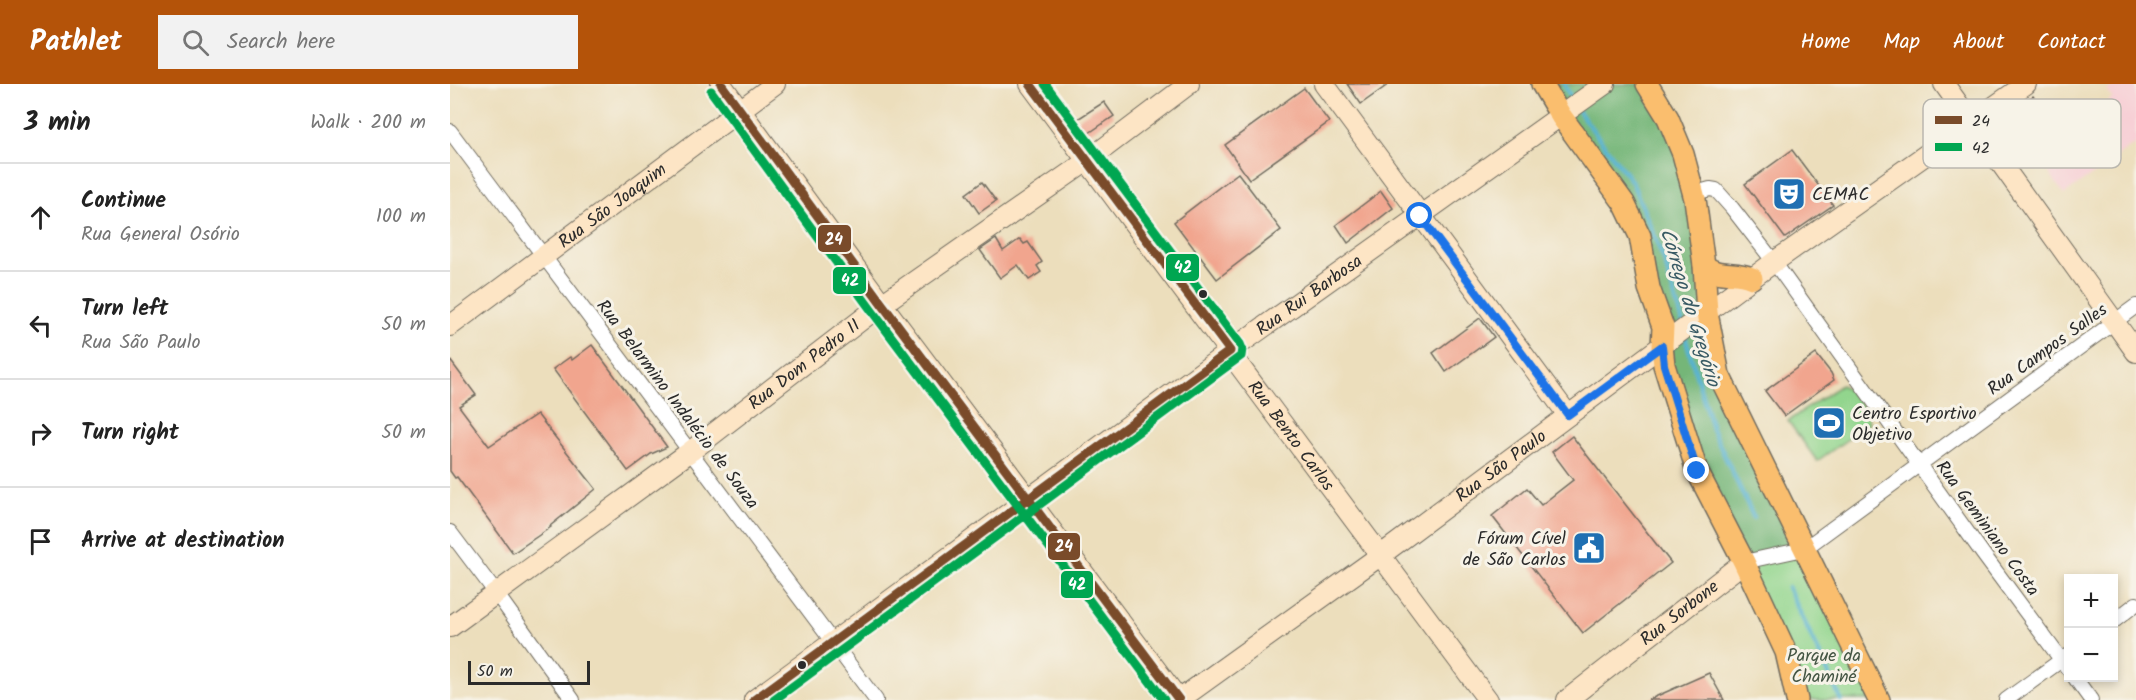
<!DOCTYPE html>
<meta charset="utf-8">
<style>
body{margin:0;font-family:Kalam,sans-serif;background:#f2f2f2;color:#222}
.controls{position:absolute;right:18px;bottom:18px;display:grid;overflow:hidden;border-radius:0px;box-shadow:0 3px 9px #0003}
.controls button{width:54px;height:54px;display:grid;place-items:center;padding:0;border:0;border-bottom:2px solid #e0e0e0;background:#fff;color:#222;font:30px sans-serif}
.scale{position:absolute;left:18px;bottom:15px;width:122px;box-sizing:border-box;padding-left:6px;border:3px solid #2b2b2b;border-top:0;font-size:16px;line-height:21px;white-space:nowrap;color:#2b2b2b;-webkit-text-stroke:4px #f7f3e8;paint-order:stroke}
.stop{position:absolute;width:18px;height:18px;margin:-14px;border:4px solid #1a73e8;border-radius:50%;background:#fff}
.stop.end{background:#1a73e8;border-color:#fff;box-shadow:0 2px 6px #0008}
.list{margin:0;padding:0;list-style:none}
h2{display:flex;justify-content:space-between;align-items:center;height:78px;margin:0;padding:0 24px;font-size:26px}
h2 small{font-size:20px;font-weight:400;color:#767676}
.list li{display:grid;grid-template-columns:39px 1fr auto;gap:18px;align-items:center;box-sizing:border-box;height:108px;padding:0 24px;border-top:2px solid #e0e0e0}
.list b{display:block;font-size:22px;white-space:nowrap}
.list p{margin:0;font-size:20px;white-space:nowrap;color:#767676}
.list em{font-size:20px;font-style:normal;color:#767676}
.icon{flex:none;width:33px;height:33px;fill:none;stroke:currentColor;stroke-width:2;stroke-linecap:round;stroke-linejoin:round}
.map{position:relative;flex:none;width:1686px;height:616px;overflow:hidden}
header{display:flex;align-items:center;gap:36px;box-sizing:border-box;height:84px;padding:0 30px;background:#b45309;color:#fff}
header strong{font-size:28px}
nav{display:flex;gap:33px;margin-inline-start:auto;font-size:21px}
.search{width:420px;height:54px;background:#f2f2f2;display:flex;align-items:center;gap:15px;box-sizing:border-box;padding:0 21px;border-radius:0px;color:#767676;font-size:22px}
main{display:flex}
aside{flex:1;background:#fff}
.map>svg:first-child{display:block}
.built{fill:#f7cfd5}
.green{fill:#92d58d;stroke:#5e805c;stroke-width:1.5}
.forest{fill:#75b678;stroke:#507052;stroke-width:1.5}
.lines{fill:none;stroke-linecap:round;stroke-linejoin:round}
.stream{stroke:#51b0cf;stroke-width:4.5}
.building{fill:#f1a58e}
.street-casing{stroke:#6f6a5e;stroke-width:16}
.secondary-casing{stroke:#6f6a5e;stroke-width:22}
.primary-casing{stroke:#6f6a5e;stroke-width:24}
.street{stroke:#fff;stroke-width:14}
.secondary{stroke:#fde5c5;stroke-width:20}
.primary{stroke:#fabe6e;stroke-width:21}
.bus-1-casing{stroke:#f7f3e8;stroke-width:14}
.bus-2-casing{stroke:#f7f3e8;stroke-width:14}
.bus-1{stroke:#7a4b2a;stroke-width:9}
.bus-2{stroke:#00a651;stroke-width:9}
.route{stroke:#1a73e8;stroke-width:8}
.bus-dot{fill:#2b2b2b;stroke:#f7f3e8;stroke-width:2}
.labels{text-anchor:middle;stroke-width:6;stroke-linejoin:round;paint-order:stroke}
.poi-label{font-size:18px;fill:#2b2b2b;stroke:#f7f3e8;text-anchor:start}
.street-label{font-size:18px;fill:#2b2b2b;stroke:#f7f3e8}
.park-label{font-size:18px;fill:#455644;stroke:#f7f3e8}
.water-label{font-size:20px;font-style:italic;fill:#385a64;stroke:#f7f3e8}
.key{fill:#f7f3e8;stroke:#bab7af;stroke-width:1.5}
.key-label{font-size:16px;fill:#2b2b2b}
.line-badge{stroke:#f7f3e8;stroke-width:2}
.badge-label{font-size:16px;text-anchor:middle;font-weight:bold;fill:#fff}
</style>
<header>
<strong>Pathlet</strong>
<div class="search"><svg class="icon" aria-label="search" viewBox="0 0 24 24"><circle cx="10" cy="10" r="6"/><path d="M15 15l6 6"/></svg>Search here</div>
<nav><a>Home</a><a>Map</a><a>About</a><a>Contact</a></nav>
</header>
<main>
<aside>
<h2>3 min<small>Walk · 200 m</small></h2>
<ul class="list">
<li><svg class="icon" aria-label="ahead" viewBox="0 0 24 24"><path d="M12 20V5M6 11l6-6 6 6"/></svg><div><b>Continue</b><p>Rua General Osório</p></div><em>100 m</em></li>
<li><svg class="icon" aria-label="left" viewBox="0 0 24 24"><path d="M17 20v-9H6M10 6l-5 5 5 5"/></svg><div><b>Turn left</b><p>Rua São Paulo</p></div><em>50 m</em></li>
<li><svg class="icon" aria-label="right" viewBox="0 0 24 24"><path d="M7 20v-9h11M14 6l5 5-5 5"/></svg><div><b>Turn right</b></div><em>50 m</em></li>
<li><svg class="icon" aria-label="arrive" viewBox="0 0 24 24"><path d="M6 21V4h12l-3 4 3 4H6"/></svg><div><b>Arrive at destination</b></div></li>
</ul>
</aside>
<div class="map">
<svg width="1686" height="616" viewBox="0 0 1686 616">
<rect width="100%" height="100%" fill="#f7f3e8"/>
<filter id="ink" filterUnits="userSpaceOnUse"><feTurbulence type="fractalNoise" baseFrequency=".0167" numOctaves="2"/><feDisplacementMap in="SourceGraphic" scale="12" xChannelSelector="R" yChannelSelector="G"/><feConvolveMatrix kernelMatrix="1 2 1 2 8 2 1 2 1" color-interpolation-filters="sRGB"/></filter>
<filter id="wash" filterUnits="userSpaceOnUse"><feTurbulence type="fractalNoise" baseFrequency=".008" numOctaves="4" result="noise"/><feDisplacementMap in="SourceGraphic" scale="24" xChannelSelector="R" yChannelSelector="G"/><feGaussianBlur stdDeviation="1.35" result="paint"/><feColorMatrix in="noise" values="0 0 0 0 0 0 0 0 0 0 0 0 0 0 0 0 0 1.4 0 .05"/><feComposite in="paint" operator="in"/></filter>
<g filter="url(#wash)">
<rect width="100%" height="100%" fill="#ecdebc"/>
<polygon class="built" points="1666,0 1686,0 1686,59 1614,111 1584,66 1663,14 1657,6"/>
<g class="green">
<path d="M 1391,301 C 1403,308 1418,326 1419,340 L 1367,377 L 1338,337 Z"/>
<polygon points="1354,465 1429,616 1347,616 1294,478"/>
</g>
<polygon class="forest" points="1092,0 1197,0 1233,70 1269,291 1354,465 1294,478 1247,387 1190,152"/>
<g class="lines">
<g class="stream">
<polyline points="1114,0 1123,18"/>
<polyline points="1127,25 1182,98 1214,176 1233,241"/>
<polyline points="1235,252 1262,345 1304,434"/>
<polyline points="1338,503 1391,616"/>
</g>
</g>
<g id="blocks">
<g class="building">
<polygon points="897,0 939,0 911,20"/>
<polygon points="854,4 879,38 799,95 775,61"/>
<polygon points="1583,12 1603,40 1582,55 1564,26"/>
<polygon points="654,18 664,32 636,51 626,36"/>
<polygon points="1342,66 1383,121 1335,154 1295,100"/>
<polygon points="788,89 831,146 767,195 724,138"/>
<polygon points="532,98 546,117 529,129 516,110"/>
<polygon points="931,107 943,124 898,159 886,141"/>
<polygon points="546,155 553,167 570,155 574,160 578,158 592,178 587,182 591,188 579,196 568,181 550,194 530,166"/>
<polygon points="1030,234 1044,253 996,288 983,269"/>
<polygon points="142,261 217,363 201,370 178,387 103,285 120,273 122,276"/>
<polygon points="1366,270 1381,289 1384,296 1334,332 1315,307"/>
<polygon points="0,276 26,311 9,322 39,362 87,330 146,405 100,442 101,443 63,469 7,393 5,394 0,387"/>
<polygon points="1122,352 1221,479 1133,549 1042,432 1077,404 1091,421 1123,396 1102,368"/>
<polygon points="1259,589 1274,616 1198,616"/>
</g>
</g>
</g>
<g filter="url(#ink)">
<use href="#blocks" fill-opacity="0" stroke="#6f6a5e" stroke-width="1.5"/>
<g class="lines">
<defs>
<g id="street">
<polyline points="0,47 426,616"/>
<polyline points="1245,115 1249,108 1260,105 1266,106 1282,124 1324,178 1533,470 1618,585"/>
<polyline points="0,448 46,509 123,616"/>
<polyline points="1294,478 1354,465 1686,222"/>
<polyline points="1664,537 1686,520"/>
<polyline points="1625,594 1641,616"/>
<polyline points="1556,616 1617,572"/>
</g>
<g id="secondary">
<polyline points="271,0 432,220 729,616"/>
<path id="s1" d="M 580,0 L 1038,616"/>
<polyline points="874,0 1118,331"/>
<polyline points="1494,0 1686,268"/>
<path id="s2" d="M 0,242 L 325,0"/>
<path id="s3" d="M 0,543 L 241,367 L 432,220 L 637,77 L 739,0"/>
<path id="s4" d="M 304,616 L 780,267 L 1155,0"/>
<path id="s5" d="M 729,616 L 931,471 L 1324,178 L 1576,0"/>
<path id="s6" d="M 1117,616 L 1294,478"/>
</g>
<g id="primary">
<polyline points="1092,0 1111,32 1174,119 1190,152 1199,204 1213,243 1212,262 1214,281 1247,387 1294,478 1336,568 1347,616"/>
<polyline points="1197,0 1218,34 1233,70 1245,115 1254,181 1257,229 1269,291 1429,616"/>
<path d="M 1254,181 C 1267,194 1285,186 1302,194"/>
</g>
</defs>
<use href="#street" class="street-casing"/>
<use href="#secondary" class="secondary-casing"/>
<use href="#primary" class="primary-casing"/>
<use href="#street" class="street"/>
<use href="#secondary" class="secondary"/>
<use href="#primary" class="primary"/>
<defs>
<g id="bus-1">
<polyline points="271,0 432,220 729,616"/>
<polyline points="304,616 780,267 580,0"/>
</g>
<g id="bus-2">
<polyline points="261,7 422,227 714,616"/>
<polyline points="324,616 791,272 792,265 790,260 595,0"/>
</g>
</defs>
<use href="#bus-1" class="bus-1-casing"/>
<use href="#bus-2" class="bus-2-casing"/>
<use href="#bus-1" class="bus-1"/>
<use href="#bus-2" class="bus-2"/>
</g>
</g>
<g class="lines" filter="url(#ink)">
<polyline class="route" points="970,132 1118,331 1212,262 1214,281 1247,387"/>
</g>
<defs>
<symbol id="theatre-square" viewBox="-11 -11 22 22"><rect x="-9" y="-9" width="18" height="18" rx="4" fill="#1f6fb2" stroke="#f7f3e8"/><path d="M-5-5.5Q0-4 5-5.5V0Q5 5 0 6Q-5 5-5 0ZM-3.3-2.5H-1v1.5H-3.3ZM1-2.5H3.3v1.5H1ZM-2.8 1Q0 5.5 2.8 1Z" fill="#fff"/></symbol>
<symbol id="stadium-square" viewBox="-11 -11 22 22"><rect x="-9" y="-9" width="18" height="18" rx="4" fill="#1f6fb2" stroke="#f7f3e8"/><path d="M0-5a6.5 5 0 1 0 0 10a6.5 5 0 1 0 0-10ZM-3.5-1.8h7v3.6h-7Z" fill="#fff"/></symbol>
<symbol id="civic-square" viewBox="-11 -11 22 22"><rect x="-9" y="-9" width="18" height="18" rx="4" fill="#1f6fb2" stroke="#f7f3e8"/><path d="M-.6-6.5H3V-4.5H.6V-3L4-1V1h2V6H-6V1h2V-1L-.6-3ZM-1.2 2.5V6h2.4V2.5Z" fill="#fff"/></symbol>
</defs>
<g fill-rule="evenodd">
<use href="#theatre-square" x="1320" y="91" width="38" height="38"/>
<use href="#stadium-square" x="1360" y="320" width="38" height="38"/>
<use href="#civic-square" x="1120" y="445" width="38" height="38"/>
</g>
<g class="bus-dot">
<circle cx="753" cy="210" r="5"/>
<circle cx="352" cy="581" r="5"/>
</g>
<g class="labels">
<g class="poi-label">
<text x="1362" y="116">CEMAC</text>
<text x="1402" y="335">Centro Esportivo<tspan x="1402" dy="21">Objetivo</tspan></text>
<text x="1116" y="460" text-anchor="end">Fórum Cível<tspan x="1116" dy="21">de São Carlos</tspan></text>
</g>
<g class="street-label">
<text dy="6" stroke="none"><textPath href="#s2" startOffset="202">Rua São Joaquim</textPath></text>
<text dy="6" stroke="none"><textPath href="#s4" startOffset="687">Rua Rui Barbosa</textPath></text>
<text transform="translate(1597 265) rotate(-36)" y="6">Rua Campos Salles</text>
<text dy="6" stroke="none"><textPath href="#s3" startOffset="441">Rua Dom Pedro II</textPath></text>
<text transform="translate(228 320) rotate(53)" y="6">Rua Belarmino Indalécio de Souza</text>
<text dy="6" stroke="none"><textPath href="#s1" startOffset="438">Rua Bento Carlos</textPath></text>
<text dy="6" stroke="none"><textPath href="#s5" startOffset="398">Rua São Paulo</textPath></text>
<text transform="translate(1538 444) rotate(54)" y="6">Rua Geminiano Costa</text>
<text dy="6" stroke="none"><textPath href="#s6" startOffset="142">Rua Sorbone</textPath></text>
</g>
<g class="park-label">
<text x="1374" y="577">Parque da<tspan x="1374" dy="21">Chaminé</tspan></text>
</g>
<g class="water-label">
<text transform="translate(1241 223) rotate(73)" y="7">Córrego do Gregório</text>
</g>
</g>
<rect x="1473" y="15" width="198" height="69" rx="9" class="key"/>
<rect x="1485" y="32" width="27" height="8" fill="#7a4b2a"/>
<rect x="1485" y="59" width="27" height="8" fill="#00a651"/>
<g class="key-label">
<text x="1522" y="42">24</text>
<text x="1522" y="69">42</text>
</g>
<g class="line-badge">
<rect x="367" y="140" width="35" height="29" rx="6" fill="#7a4b2a"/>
<rect x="715" y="169" width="35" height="29" rx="6" fill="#00a651"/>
<rect x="382" y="182" width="35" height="29" rx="6" fill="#00a651"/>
<rect x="597" y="448" width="34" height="29" rx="6" fill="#7a4b2a"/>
<rect x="610" y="486" width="34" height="29" rx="6" fill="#00a651"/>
</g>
<g class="badge-label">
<text x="384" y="161">24</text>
<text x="733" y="189">42</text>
<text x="400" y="202">42</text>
<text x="614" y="468">24</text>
<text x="627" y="506">42</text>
</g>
</svg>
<div class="controls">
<button>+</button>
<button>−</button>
</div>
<div class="scale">50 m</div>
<div class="stop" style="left:970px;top:132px"></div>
<div class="stop end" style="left:1247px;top:387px"></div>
</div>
</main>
